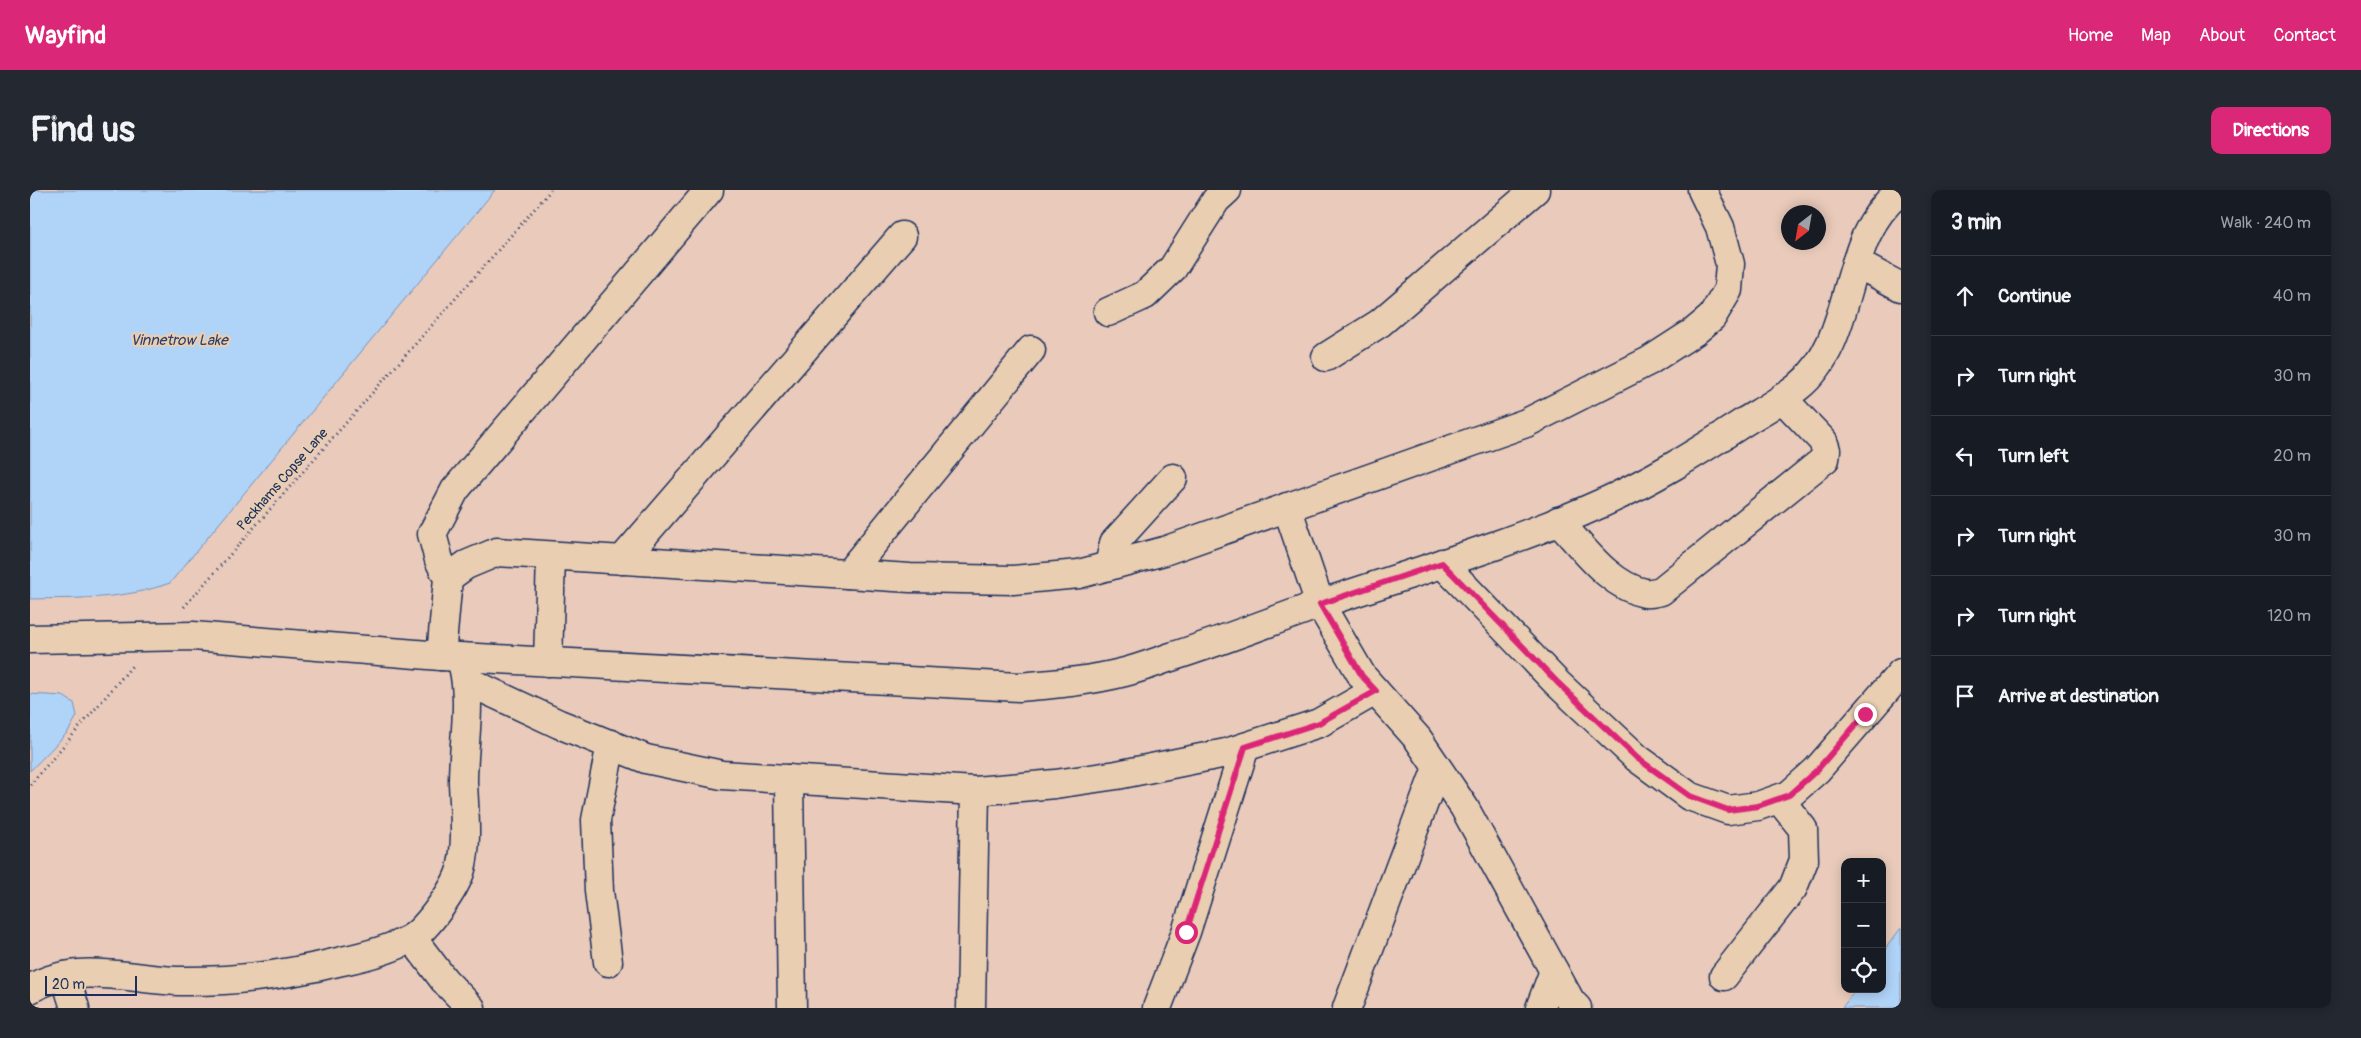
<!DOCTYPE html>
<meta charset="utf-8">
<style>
body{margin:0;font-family:Pangolin,sans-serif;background:#242831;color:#f1f3f6}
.controls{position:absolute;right:15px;bottom:15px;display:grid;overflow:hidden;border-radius:10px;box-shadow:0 2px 12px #0003}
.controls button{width:45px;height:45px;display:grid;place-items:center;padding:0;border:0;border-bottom:1px solid #363941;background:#171b24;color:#f1f3f6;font:25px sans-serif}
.compass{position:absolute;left:1751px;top:15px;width:45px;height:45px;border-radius:50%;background:#171b24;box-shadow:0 2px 12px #0003;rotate:211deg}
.scale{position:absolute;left:15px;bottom:12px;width:92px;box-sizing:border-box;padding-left:5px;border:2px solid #1b2f5e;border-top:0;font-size:14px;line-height:18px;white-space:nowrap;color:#1b2f5e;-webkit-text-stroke:4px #eaceb1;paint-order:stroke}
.stop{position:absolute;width:15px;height:15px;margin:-11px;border:4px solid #db2777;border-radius:50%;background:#fff}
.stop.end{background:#db2777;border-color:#fff;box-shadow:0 1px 5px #0008}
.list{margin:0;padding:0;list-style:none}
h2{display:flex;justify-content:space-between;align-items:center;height:65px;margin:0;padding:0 20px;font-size:21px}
h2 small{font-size:16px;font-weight:400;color:#9ea1a6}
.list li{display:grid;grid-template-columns:32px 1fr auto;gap:15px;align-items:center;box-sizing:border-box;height:80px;padding:0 20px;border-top:1px solid #363941}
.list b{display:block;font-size:19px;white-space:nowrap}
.list em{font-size:16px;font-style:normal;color:#9ea1a6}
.icon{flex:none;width:28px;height:28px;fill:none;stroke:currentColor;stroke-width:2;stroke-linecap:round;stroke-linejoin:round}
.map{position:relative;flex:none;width:1871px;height:818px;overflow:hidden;border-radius:10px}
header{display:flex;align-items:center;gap:30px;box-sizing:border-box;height:70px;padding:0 25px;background:#db2777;color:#fff}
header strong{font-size:24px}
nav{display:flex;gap:28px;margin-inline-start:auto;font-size:18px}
.intro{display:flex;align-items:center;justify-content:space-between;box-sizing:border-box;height:120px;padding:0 30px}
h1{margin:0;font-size:35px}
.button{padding:12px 22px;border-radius:10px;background:#db2777;color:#fff;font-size:18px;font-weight:700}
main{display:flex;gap:30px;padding:0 30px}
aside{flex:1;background:#171b24;border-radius:10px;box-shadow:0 2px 12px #0003}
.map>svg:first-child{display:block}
.water{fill:#b0d3f8;stroke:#7491ba}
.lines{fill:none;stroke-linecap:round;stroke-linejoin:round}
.minor-casing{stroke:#1b2f5e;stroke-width:31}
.path{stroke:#1b2f5e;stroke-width:3;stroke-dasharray:1 4;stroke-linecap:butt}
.minor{stroke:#eaceb1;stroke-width:28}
.route{stroke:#db2777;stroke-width:6}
.labels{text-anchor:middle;stroke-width:4.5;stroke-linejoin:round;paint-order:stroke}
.street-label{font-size:14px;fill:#1b2f5e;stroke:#eaceb1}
.water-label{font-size:15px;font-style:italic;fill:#2a3f6d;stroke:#eaceb1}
</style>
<header>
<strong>Wayfind</strong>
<nav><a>Home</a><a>Map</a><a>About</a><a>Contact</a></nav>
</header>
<div class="intro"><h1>Find us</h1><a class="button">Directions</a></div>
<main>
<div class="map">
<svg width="1871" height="818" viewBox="0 0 1871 818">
<rect width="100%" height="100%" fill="#eacbbb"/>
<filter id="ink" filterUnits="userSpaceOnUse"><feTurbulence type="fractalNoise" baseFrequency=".02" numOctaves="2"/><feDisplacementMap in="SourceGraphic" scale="10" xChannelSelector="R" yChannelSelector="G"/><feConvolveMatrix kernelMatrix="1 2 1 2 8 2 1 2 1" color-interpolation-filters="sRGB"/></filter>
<g filter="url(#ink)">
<g class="water">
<path d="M 0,0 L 465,0 L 140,393 C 92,410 50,408 0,409 Z"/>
<polygon points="0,504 33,506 44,513 47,526 38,542 0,581"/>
<polygon points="1871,738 1871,818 1812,818 1826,799 1852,799 1852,763"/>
</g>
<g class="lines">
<defs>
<g id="minor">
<polyline points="1826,73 1871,97"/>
<polyline points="1078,122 1115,105 1143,78 1186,10 1197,0"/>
<polyline points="1296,167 1350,133 1505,0"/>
<polyline points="1257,317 1290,414 1332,486 1388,549 1434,617 1541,812 1547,818"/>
<path d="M 1528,331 C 1552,356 1579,396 1615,403 C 1620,404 1626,402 1631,401 L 1795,269 L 1796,260 L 1793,251 L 1752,208"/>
<polyline points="592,370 872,46"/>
<polyline points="1412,373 1527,493 1607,568 1659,606 1698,620 1728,616 1759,605 1787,580 1871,483"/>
<polyline points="1079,376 1084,353 1143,288"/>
<polyline points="818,384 1001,160"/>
<polyline points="418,388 436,375 467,362 880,388 983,390 1049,384 1134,361 1496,233 1619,171 1664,142 1682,127 1698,100 1700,74 1690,37 1672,0"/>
<path d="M 0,449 L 163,446 L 411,466 L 989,497 C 1025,494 1060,491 1095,482 C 1111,478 1126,472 1141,467 C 1192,451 1242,431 1293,413 C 1385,382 1481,354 1570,314 C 1620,292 1668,262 1714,232 C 1732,221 1752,210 1768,197 C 1829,148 1808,47 1871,1"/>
<polyline points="411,466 418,388 409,370 402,344 425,300 679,0"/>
<polyline points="518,472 521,366"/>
<polyline points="437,491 529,534 616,569 692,585 945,601 1025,594 1087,585 1196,563 1289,533 1345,501"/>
<polyline points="759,589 762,818"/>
<polyline points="382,748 414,790 441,818"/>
<polyline points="578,772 569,701 566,630 581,554"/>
<polyline points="35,786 45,818"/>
<polyline points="1694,786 1763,698 1774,670 1773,639 1749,609"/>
<path d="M 0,799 C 46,771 98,789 148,791 C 205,792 257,785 312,771 C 336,766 359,760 380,749 C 397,739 426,698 431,679 C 438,652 434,620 433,592 C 433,554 442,513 433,476"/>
<polyline points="941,818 945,601"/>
<polyline points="1127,818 1156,742 1215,557"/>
<polyline points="1317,818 1407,578"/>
<polyline points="1510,818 1524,781"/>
</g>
</defs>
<use href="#minor" class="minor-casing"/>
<g class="path">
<polyline points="154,417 521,0"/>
<polyline points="0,595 102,476"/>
</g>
<use href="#minor" class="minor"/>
</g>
</g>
<g class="lines" filter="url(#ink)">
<polyline class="route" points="1156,742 1215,557 1289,533 1346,501 1332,486 1290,414 1412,373 1528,493 1607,568 1660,606 1698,620 1728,616 1759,605 1787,580 1835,524"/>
</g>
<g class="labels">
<g class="street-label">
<text transform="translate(252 289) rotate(-49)" y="5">Peckhams Copse Lane</text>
</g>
<g class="water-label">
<text x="149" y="155">Vinnetrow Lake</text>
</g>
</g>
</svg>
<div class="controls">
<button>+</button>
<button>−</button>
<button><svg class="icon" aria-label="locate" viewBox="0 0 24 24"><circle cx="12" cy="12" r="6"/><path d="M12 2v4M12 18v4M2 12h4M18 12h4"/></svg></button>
</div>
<svg class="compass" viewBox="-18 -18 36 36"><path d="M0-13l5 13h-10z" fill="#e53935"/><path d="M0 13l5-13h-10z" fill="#9ea1a6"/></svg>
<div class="scale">20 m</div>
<div class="stop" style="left:1156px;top:742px"></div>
<div class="stop end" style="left:1835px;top:524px"></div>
</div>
<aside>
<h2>3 min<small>Walk · 240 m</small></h2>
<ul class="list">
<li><svg class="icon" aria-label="ahead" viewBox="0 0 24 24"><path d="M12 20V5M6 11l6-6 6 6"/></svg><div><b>Continue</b></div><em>40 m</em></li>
<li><svg class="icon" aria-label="right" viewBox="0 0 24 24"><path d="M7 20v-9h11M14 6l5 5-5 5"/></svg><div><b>Turn right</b></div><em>30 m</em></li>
<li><svg class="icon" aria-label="left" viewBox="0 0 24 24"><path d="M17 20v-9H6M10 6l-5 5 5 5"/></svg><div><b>Turn left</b></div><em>20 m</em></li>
<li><svg class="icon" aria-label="right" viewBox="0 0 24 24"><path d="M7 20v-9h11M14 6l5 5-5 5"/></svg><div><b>Turn right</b></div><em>30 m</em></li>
<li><svg class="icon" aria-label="right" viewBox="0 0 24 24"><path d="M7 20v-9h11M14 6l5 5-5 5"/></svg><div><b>Turn right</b></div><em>120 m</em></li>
<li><svg class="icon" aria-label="arrive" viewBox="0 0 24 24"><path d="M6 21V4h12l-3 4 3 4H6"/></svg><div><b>Arrive at destination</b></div></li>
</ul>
</aside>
</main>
